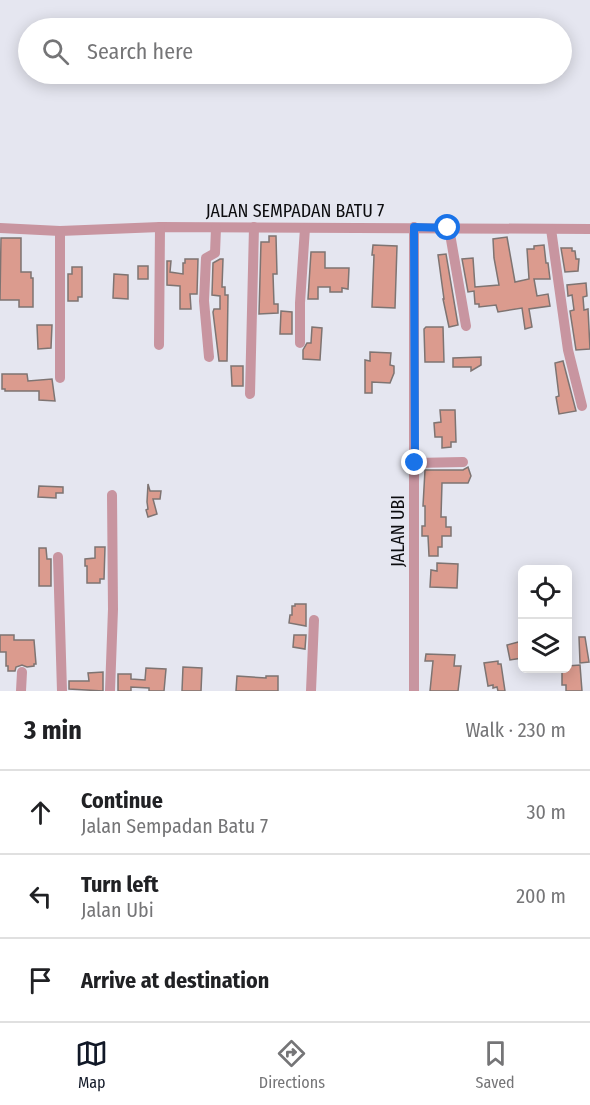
<!DOCTYPE html>
<meta charset="utf-8">
<style>
body{margin:0;font-family:"Fira Sans Condensed",sans-serif;background:#f6f6f6;color:#202124}
.controls{position:absolute;right:18px;bottom:18px;display:grid;overflow:hidden;border-radius:9px;box-shadow:0 3px 15px #0003}
.controls button{width:54px;height:54px;display:grid;place-items:center;padding:0;border:0;border-bottom:2px solid #e0e0e0;background:#fff;color:#202124;font:30px sans-serif}
.stop{position:absolute;width:18px;height:18px;margin:-14px;border:4px solid #1a73e8;border-radius:50%;background:#fff}
.stop.end{background:#1a73e8;border-color:#fff;box-shadow:0 2px 6px #0008}
.list{margin:0;padding:0;list-style:none}
h2{display:flex;justify-content:space-between;align-items:center;height:78px;margin:0;padding:0 24px;font-size:26px}
h2 small{font-size:20px;font-weight:400;color:#757577}
.list li{display:grid;grid-template-columns:39px 1fr auto;gap:18px;align-items:center;box-sizing:border-box;height:84px;padding:0 24px;border-top:2px solid #e0e0e0}
.list b{display:block;font-size:22px;white-space:nowrap}
.list p{margin:0;font-size:20px;white-space:nowrap;color:#757577}
.list em{font-size:20px;font-style:normal;color:#757577}
.icon{flex:none;width:33px;height:33px;fill:none;stroke:currentColor;stroke-width:2;stroke-linecap:round;stroke-linejoin:round}
.map{position:relative;flex:none;width:590px;height:691px;overflow:hidden}
.search{position:absolute;background:#fff;box-shadow:0 3px 15px #0003;left:18px;right:18px;top:18px;height:66px;display:flex;align-items:center;gap:15px;box-sizing:border-box;padding:0 21px;border-radius:33px;color:#757577;font-size:22px}
.sheet{height:330px;background:#fff}
nav{display:flex;justify-content:space-around;align-items:center;box-sizing:border-box;height:84px;border-top:2px solid #e0e0e0;background:#fff;font-size:16px;color:#757577}
nav a{display:grid;justify-items:center;gap:3px}
nav .on{color:#111827}
.map>svg:first-child{display:block}
.building{fill:#db9b8e;stroke:#7e7472;stroke-width:1.5}
.lines{fill:none;stroke-linecap:round;stroke-linejoin:round}
.minor{stroke:#c895a0;stroke-width:10}
.route{stroke:#1a73e8;stroke-width:8}
.labels{text-anchor:middle;stroke-width:4.5;stroke-linejoin:round;paint-order:stroke}
.street-label{font-size:18px;fill:#0c0c0f;stroke:#e5e6f0}
</style>
<div class="map">
<svg width="590" height="691" viewBox="0 0 590 691">
<rect width="100%" height="100%" fill="#e5e6f0"/>
<g class="building">
<polygon points="269,236 276,236 277,274 273,274 274,304 278,304 278,313 259,314 261,242 269,242"/>
<polygon points="507,237 515,282 529,279 527,249 534,249 534,246 544,245 546,263 548,263 550,279 534,279 537,296 548,294 550,306 529,309 532,327 525,329 522,308 498,312 496,305 479,307 479,304 475,304 474,291 468,292 462,259 473,258 475,287 499,285 494,258 493,239"/>
<polygon points="1,238 21,238 21,272 31,272 31,278 33,278 33,307 19,307 19,300 0,300"/>
<polygon points="373,245 397,246 395,308 372,307 374,255 372,255"/>
<polygon points="561,248 572,248 572,251 575,251 576,259 579,259 578,271 565,272"/>
<polygon points="311,252 325,252 325,268 349,268 348,289 342,288 342,292 330,292 330,287 318,287 318,299 308,299"/>
<polygon points="446,254 458,325 449,327 443,299 444,299 438,255"/>
<polygon points="185,259 198,259 197,294 190,294 191,309 180,309 180,286 167,285 167,261 171,261 170,272 183,274 183,263 185,263"/>
<polygon points="220,259 223,259 222,287 225,287 225,295 228,295 227,361 219,361 213,312 214,309 220,309 220,296 212,295 213,263"/>
<rect x="138" y="266" width="10" height="13"/>
<polygon points="72,267 82,267 82,297 78,297 78,301 68,301 68,274 72,274"/>
<polygon points="114,274 128,275 128,299 113,298"/>
<polygon points="586,283 587,296 583,297 584,310 588,309 590,349 576,350 570,311 574,310 572,295 568,296 567,285"/>
<polygon points="281,311 292,312 292,334 280,334"/>
<polygon points="37,325 52,325 51,348 38,349"/>
<polygon points="312,327 322,328 320,360 303,359 303,350 307,343 311,343"/>
<polygon points="426,327 443,327 444,362 425,362 424,329"/>
<polygon points="370,352 391,353 390,365 394,366 394,373 390,383 372,382 372,393 365,393 365,360 370,361"/>
<polygon points="481,357 481,365 471,371 471,367 453,367 453,358"/>
<polygon points="563,361 576,411 559,414 556,397 559,396 555,363"/>
<polygon points="231,366 243,366 243,386 232,386"/>
<polygon points="2,374 27,374 28,381 52,379 55,401 39,400 39,391 5,391 5,389 2,389"/>
<polygon points="440,410 455,410 456,442 451,442 451,447 442,448 442,437 435,437 434,423 441,422"/>
<polygon points="468,467 471,476 468,483 442,483 441,517 446,517 446,527 451,527 451,536 442,536 442,547 438,547 438,556 429,556 428,536 422,536 422,526 425,526 425,506 423,506 425,470 463,470"/>
<polygon points="148,484 150,491 161,491 160,499 153,499 157,514 148,517 146,510 148,509 147,502"/>
<polygon points="39,486 63,487 63,493 56,493 56,498 38,497"/>
<polygon points="95,547 105,547 104,579 100,579 100,583 87,583 87,566 85,566 85,559 95,558"/>
<polygon points="39,548 46,548 47,559 51,559 51,586 39,586"/>
<polygon points="437,563 458,564 457,588 430,587 431,570 437,571"/>
<polygon points="295,604 306,604 306,626 289,623 290,615 292,615 292,606 295,606"/>
<polygon points="0,635 14,635 14,640 34,640 36,664 34,664 34,666 27,667 22,665 16,667 15,671 8,671 8,666 6,666 6,652 0,652"/>
<polygon points="294,635 306,635 305,649 293,647"/>
<polygon points="579,637 585,637 589,662 580,663"/>
<polygon points="522,641 522,658 510,660 507,645"/>
<polygon points="426,654 455,655 454,666 461,666 458,691 430,691 433,661 425,661"/>
<polygon points="498,661 498,664 501,664 505,691 498,691 497,687 493,688 493,685 488,686 484,663"/>
<polygon points="580,665 582,691 566,691 566,685 562,685 562,669 567,669 567,666"/>
<polygon points="183,667 202,668 201,691 182,691"/>
<polygon points="146,668 166,669 164,691 149,691 149,688 131,687 131,691 118,691 118,674 131,674 131,679 145,680"/>
<polygon points="103,672 103,691 69,689 69,681 89,681 88,673"/>
<polygon points="237,676 266,678 266,676 278,676 278,691 236,691"/>
</g>
<g class="lines">
<g class="minor">
<polyline points="0,228 60,231 160,227 590,229"/>
<polyline points="449,228 466,326"/>
<polyline points="551,229 568,350 582,406"/>
<polyline points="300,343 300,303 305,228"/>
<polyline points="159,345 160,227"/>
<polyline points="209,357 204,301 206,258 215,253 216,228"/>
<polyline points="60,378 60,231"/>
<polyline points="250,394 254,227"/>
<polyline points="415,463 463,462"/>
<polyline points="58,557 62,691"/>
<polyline points="21,691 22,672"/>
<polyline points="110,691 113,609 112,495"/>
<polyline points="311,691 314,620"/>
<polyline points="414,691 414,227"/>
</g>
</g>
<g class="lines">
<polyline class="route" points="415,463 414,227 448,228"/>
</g>
<g class="labels">
<g class="street-label">
<text x="295" y="217">JALAN SEMPADAN BATU 7</text>
<text transform="translate(398 531) rotate(-90)" y="6">JALAN UBI</text>
</g>
</g>
</svg>
<div class="controls">
<button><svg class="icon" aria-label="locate" viewBox="0 0 24 24"><circle cx="12" cy="12" r="6"/><path d="M12 2v4M12 18v4M2 12h4M18 12h4"/></svg></button>
<button><svg class="icon" aria-label="layers" viewBox="0 0 24 24"><path d="M12 4l9 5-9 5-9-5zM3 14l9 5 9-5"/></svg></button>
</div>
<div class="stop" style="left:448px;top:228px"></div>
<div class="stop end" style="left:415px;top:463px"></div>
<div class="search"><svg class="icon" aria-label="search" viewBox="0 0 24 24"><circle cx="10" cy="10" r="6"/><path d="M15 15l6 6"/></svg>Search here</div>
</div>
<section class="sheet">
<h2>3 min<small>Walk · 230 m</small></h2>
<ul class="list">
<li><svg class="icon" aria-label="ahead" viewBox="0 0 24 24"><path d="M12 20V5M6 11l6-6 6 6"/></svg><div><b>Continue</b><p>Jalan Sempadan Batu 7</p></div><em>30 m</em></li>
<li><svg class="icon" aria-label="left" viewBox="0 0 24 24"><path d="M17 20v-9H6M10 6l-5 5 5 5"/></svg><div><b>Turn left</b><p>Jalan Ubi</p></div><em>200 m</em></li>
<li><svg class="icon" aria-label="arrive" viewBox="0 0 24 24"><path d="M6 21V4h12l-3 4 3 4H6"/></svg><div><b>Arrive at destination</b></div></li>
</ul>
</section>
<nav>
<a class="on"><svg class="icon" aria-label="map" viewBox="0 0 24 24"><path d="M3 6l6-2 6 2 6-2v14l-6 2-6-2-6 2zM9 4v14M15 6v14"/></svg>Map</a>
<a><svg class="icon" aria-label="directions" viewBox="0 0 24 24"><path d="M12 3l9 9-9 9-9-9zM9 14v-3h6M13 9l2 2-2 2"/></svg>Directions</a>
<a><svg class="icon" aria-label="saved" viewBox="0 0 24 24"><path d="M7 4h10v16l-5-4-5 4z"/></svg>Saved</a>
</nav>
